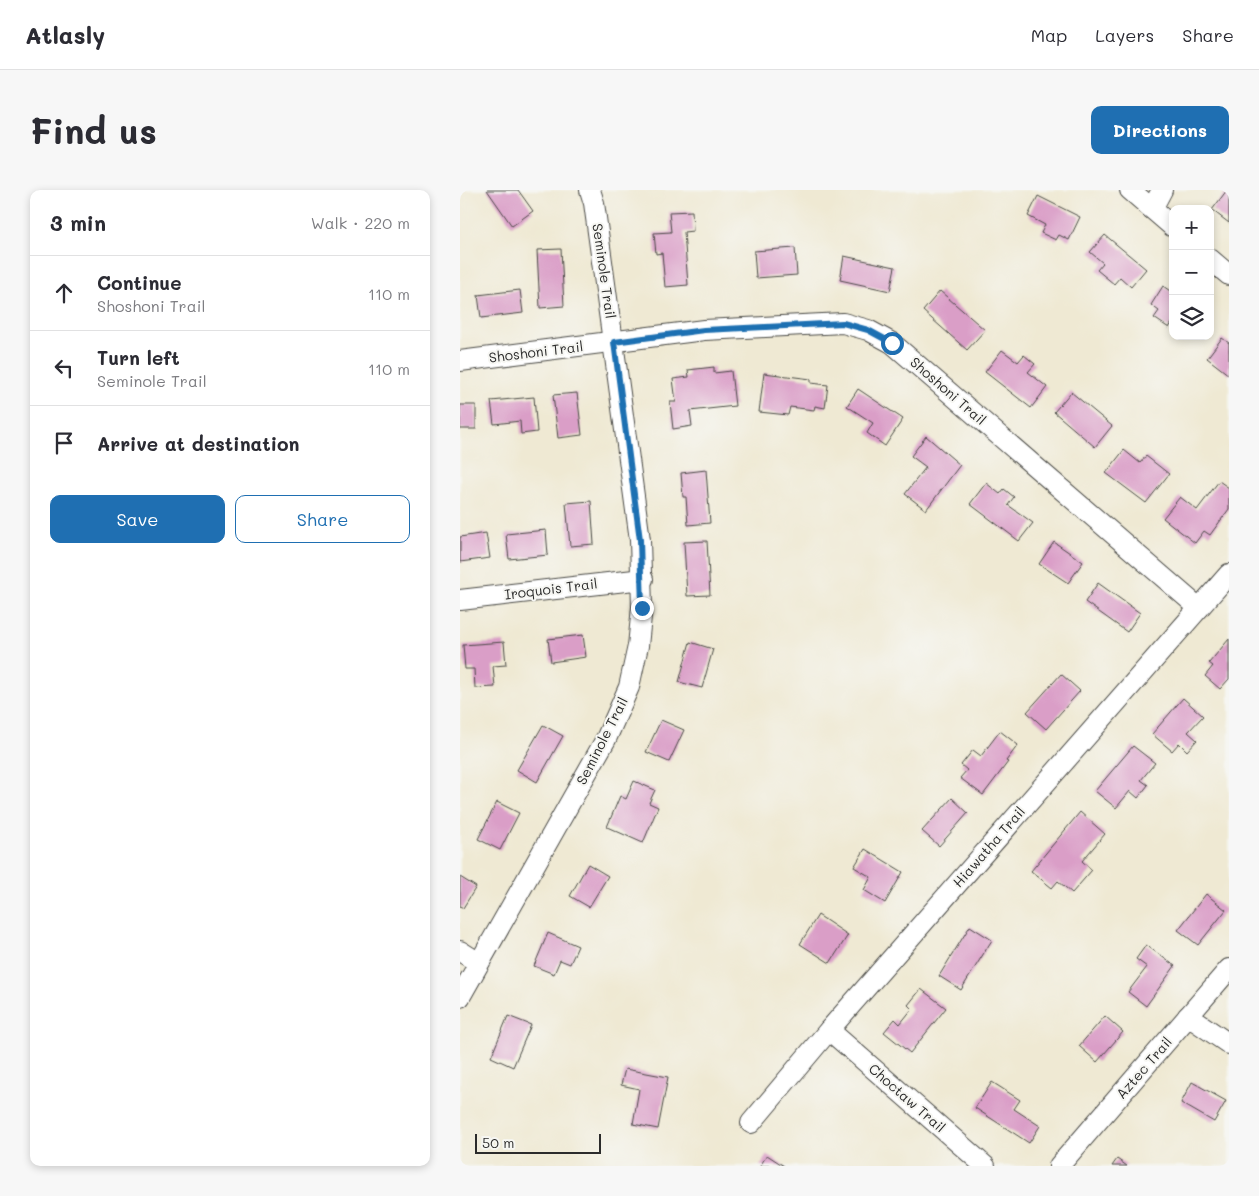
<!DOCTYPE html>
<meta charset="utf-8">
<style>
body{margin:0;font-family:Mali,sans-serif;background:#f7f7f7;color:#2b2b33}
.controls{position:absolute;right:15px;top:15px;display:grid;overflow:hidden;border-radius:10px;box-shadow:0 2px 8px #0003}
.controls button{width:45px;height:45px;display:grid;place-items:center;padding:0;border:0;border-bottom:1px solid #e1e1e2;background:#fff;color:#2b2b33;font:25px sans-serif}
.scale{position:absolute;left:15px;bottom:12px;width:126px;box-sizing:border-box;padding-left:5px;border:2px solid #2b2b2b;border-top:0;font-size:14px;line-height:18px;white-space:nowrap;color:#2b2b2b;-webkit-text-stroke:4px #f6f6f2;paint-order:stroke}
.stop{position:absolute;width:15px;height:15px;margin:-11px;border:4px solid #1f6fb2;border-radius:50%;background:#fff}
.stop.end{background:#1f6fb2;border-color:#fff;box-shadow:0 1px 5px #0008}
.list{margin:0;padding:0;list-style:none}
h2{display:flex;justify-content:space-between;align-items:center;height:65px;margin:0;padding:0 20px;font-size:21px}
h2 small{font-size:16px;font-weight:400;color:#7c7c81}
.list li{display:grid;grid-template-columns:32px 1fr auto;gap:15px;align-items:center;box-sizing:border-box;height:75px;padding:0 20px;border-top:1px solid #e1e1e2}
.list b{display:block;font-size:19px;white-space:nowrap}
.list p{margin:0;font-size:16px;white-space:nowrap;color:#7c7c81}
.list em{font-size:16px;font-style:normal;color:#7c7c81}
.actions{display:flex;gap:10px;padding:15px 20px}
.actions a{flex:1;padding:11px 0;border:1px solid #1f6fb2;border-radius:10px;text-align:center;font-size:18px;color:#1f6fb2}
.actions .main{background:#1f6fb2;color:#fff}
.icon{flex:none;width:28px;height:28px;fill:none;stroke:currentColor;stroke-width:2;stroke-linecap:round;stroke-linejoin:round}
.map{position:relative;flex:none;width:769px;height:976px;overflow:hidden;border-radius:10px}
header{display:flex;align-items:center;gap:30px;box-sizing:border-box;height:70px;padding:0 25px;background:#fff;border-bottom:1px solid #e1e1e2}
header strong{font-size:24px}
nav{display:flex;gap:28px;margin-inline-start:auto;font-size:18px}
.intro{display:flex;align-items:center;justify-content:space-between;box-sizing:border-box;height:120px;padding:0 30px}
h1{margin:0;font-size:35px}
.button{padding:12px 22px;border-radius:10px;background:#1f6fb2;color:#fff;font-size:18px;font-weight:700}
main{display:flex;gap:30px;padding:0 30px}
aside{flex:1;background:#fff;border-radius:10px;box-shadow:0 2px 8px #0003}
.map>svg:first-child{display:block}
.building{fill:#da9ec7}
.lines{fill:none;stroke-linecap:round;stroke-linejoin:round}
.minor-casing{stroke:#484844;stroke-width:22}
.minor{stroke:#fff;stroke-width:20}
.route{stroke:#1f6fb2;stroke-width:6}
.labels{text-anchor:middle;stroke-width:4;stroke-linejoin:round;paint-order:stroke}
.street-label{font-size:14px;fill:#2b2b2b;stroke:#f6f6f2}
</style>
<header>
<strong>Atlasly</strong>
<nav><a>Map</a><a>Layers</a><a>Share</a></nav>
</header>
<div class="intro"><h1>Find us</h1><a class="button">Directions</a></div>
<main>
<aside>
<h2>3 min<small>Walk · 220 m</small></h2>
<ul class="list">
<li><svg class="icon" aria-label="ahead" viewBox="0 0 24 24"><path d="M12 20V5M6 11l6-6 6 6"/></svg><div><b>Continue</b><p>Shoshoni Trail</p></div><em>110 m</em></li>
<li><svg class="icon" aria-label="left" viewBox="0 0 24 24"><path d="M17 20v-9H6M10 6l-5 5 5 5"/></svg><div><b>Turn left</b><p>Seminole Trail</p></div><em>110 m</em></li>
<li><svg class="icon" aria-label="arrive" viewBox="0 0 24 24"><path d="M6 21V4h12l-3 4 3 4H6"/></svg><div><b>Arrive at destination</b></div></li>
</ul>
<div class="actions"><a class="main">Save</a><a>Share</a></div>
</aside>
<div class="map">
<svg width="769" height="976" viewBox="0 0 769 976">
<rect width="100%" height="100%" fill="#f6f6f2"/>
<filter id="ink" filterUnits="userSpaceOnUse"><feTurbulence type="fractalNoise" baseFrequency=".02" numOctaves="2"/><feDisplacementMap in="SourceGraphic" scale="10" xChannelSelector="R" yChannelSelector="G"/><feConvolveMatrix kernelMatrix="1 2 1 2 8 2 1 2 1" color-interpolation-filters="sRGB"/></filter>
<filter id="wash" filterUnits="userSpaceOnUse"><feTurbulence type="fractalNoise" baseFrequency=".0096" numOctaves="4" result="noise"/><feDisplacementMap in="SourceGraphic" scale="20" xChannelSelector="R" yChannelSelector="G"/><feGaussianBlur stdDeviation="1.12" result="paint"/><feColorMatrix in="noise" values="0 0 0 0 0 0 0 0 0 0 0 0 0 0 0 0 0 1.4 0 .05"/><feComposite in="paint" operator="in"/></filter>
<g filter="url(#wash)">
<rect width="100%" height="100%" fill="#efe9d3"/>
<g id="blocks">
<g class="building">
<polygon points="27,0 58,0 73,21 52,36"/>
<polygon points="767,0 769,2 769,33 752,20"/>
<polygon points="578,6 620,27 609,50 599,45 596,50 581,43 585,35 568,26"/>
<polygon points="232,21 233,41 224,42 228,95 205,97 202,63 196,64 194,43 211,42 209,22"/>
<polygon points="645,45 686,79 671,97 660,87 654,94 637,80 643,73 630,62"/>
<polygon points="335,58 337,85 296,88 294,61"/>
<polygon points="101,59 104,116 80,118 77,60"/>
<polygon points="384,66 435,77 430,101 380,90"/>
<polygon points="703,96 713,103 713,134 712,133 709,138 694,128 699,121 691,115"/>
<polygon points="60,100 63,123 21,128 18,105"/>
<polygon points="480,101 525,140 507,160 463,121"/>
<polygon points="762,148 769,153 769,185 747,168"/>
<polygon points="542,160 558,172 564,165 575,174 568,182 587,197 571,218 525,182"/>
<polygon points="254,177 254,183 271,181 275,216 230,221 232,236 213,239 210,212 216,212 213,189 229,187 228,180"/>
<polygon points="304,183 351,189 351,193 368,195 365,218 355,216 354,220 330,217 328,225 299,222"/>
<polygon points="398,199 443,229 425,256 407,243 413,233 387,216"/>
<polygon points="611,202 652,236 635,257 594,222"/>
<polygon points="117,203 122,245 98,248 93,205"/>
<polygon points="74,207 77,242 61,244 60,231 34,234 31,211"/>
<rect x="0" y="215" width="16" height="24"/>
<polygon points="466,246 500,275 466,320 445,304 466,277 451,266"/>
<polygon points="664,260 680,273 686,266 709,284 686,313 646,283"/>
<polygon points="246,280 250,333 228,335 226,307 223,307 221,283"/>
<polygon points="759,291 769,298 769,319 750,345 744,341 735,353 703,328 720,307 737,320"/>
<polygon points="526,293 540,304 544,299 554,307 548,315 573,333 559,351 510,314"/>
<polygon points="131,311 134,354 110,356 106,313"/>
<polygon points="86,340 88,365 49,369 46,344"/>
<polygon points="26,343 30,368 0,372 0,347"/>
<polygon points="247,351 250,405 227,406 224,352"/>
<polygon points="594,352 623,372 608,393 579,374"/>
<polygon points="638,393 680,423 667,442 625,412"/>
<polygon points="123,445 126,467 91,472 88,449"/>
<polygon points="769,449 769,489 760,499 745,486 753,476 749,473"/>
<polygon points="44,452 46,475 33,476 35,497 15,498 14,479 5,479 3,455"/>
<polygon points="230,452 253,459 242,498 219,492"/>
<polygon points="601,484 620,501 586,539 567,522"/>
<polygon points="723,508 743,526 728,542 737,550 727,561 719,553 712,561 692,544"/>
<polygon points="201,530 224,540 209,572 186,562"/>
<polygon points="83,535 103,546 77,592 57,580"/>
<polygon points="540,541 558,555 546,571 548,572 523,605 500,588 507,580 501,575 513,560 521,566"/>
<polygon points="673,556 695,573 681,590 688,595 678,608 670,601 656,618 635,601"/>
<polygon points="174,591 195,600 189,613 198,617 183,653 147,637 160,606 166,609"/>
<polygon points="492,608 508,623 479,656 462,641"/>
<polygon points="37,612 59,623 40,660 18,649"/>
<polygon points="620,622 645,644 622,671 632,680 612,703 598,691 592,698 571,681"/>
<polygon points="405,659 443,682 425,713 404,700 411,687 394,677"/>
<polygon points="128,674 148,686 129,717 110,706"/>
<polygon points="0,687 16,697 3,718 0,716"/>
<polygon points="746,704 766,720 738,755 718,740"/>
<polygon points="358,725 388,745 370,773 340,754"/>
<polygon points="510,736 532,750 501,800 479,786"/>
<polygon points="88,743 118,756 110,774 100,770 94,784 74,776"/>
<polygon points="686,755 715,776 686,816 668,802 687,777 676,769"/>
<polygon points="461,799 486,818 450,863 424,842 435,829 440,834 452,819 448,815"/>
<polygon points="48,826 71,835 53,877 31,867"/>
<polygon points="645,826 663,842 637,872 619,856"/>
<polygon points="165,879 208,887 198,939 173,934 179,899 161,895"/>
<polygon points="532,892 560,910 554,919 580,936 569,953 515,918"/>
<polygon points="732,892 766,911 754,932 721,913"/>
<polygon points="307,965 324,976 300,976"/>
<polygon points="657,969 667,976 652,976"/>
</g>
</g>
</g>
<g filter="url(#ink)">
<use href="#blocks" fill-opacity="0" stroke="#484844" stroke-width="1"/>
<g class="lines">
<defs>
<g id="minor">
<polyline points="670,0 713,37"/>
<polyline points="692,19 702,0"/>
<polyline points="750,69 769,85"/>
<polyline points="0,171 244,140 383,133 408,140 432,153 739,418"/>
<polyline points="0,410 183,389"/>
<polyline points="0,761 19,773"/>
<polyline points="0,807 146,549 169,497 178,456 182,417 180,350 134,13 130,0"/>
<polyline points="728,826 769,854"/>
<polyline points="369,840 525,976"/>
<polyline points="291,933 369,840 769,384"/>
<polyline points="599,976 769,779"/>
</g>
</defs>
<use href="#minor" class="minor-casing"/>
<use href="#minor" class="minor"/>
</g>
</g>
<g class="lines" filter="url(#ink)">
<polyline class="route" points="182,418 180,350 154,152 244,140 383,133 408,140 432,153"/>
</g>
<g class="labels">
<g class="street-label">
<text transform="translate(144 81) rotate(82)" y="5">Seminole Trail</text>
<text transform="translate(76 162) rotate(-7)" y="5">Shoshoni Trail</text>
<text transform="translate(488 201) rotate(41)" y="5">Shoshoni Trail</text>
<text transform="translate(91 399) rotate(-7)" y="5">Iroquois Trail</text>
<text transform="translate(142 551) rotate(-63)" y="5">Seminole Trail</text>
<text transform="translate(529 657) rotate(-49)" y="5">Hiawatha Trail</text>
<text transform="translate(684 878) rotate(-49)" y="5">Aztec Trail</text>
<text transform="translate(447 908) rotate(41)" y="5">Choctaw Trail</text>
</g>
</g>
</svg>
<div class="controls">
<button>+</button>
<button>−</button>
<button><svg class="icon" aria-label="layers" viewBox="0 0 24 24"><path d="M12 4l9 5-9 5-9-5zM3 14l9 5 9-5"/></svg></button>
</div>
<div class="scale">50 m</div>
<div class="stop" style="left:432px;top:153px"></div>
<div class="stop end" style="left:182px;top:418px"></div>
</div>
</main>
